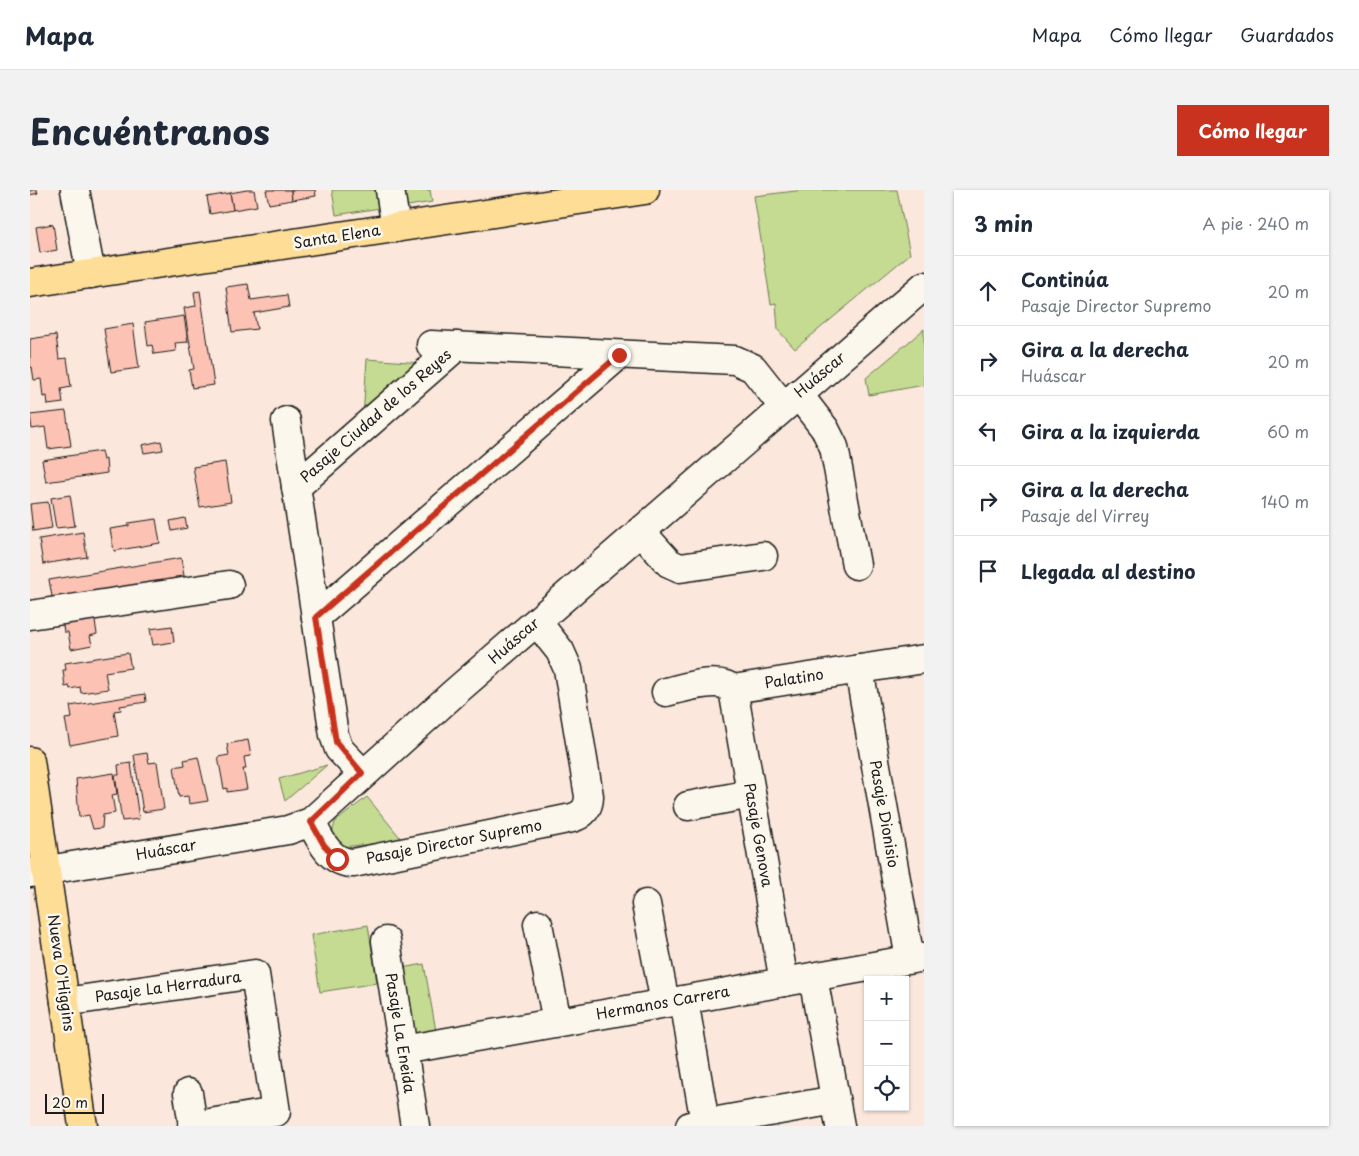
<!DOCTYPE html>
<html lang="es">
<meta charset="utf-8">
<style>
body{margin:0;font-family:"Playpen Sans",sans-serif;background:#f2f2f3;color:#1f2937}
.controls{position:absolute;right:15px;bottom:15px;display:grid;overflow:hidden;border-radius:0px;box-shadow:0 1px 4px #0004}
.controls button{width:45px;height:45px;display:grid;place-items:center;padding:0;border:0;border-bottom:1px solid #e0e1e3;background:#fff;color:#1f2937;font:25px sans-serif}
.scale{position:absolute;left:15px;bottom:12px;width:59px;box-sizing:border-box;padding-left:5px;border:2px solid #1c1c1c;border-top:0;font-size:14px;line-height:18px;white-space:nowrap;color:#1c1c1c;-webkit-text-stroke:4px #fbf7ec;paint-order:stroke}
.stop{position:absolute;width:15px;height:15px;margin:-11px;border:4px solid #c8321e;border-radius:50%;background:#fff}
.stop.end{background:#c8321e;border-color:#fff;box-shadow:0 1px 5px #0008}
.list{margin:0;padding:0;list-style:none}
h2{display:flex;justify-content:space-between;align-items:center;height:65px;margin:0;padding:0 20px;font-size:21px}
h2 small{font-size:16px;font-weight:400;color:#747a83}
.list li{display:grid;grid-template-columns:32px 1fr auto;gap:15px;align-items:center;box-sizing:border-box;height:70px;padding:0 20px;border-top:1px solid #e0e1e3}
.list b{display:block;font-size:19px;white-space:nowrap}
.list p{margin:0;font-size:16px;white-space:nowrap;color:#747a83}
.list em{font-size:16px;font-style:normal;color:#747a83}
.icon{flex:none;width:28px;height:28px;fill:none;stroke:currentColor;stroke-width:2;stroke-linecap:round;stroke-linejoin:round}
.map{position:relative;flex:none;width:894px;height:936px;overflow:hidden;border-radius:0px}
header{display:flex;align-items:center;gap:30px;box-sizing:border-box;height:70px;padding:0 25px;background:#fff;border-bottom:1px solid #e0e1e3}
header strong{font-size:24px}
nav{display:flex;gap:28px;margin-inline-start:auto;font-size:18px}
.intro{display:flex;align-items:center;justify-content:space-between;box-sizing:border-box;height:120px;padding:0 30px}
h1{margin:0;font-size:35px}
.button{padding:12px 22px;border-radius:0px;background:#c8321e;color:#fff;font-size:18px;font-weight:700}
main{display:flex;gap:30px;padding:0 30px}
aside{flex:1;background:#fff;border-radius:0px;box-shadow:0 1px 4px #0004}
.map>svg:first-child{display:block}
.green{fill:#c4db91;stroke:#707c56}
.building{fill:#fcc2b3;stroke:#1c1c1c}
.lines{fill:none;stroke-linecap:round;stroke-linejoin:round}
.minor-casing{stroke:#1c1c1c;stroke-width:31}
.major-casing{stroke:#1c1c1c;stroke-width:31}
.minor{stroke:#fbf7ec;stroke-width:28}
.major{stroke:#fedd96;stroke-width:28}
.route{stroke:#c8321e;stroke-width:6}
.labels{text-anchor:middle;stroke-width:5;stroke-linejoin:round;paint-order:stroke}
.street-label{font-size:15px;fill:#1c1c1c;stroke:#fbf7ec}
</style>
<header>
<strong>Mapa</strong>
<nav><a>Mapa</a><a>Cómo llegar</a><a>Guardados</a></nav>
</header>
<div class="intro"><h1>Encuéntranos</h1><a class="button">Cómo llegar</a></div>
<main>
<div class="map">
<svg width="894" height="936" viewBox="0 0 894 936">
<rect width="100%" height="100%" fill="#fbe7db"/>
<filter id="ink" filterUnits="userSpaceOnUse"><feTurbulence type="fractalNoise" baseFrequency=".02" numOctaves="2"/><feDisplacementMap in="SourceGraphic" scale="10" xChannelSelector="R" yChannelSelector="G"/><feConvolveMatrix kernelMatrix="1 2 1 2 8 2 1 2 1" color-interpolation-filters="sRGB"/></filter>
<g filter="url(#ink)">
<g class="green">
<polygon points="302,0 347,0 350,18 306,25"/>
<polygon points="369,0 400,0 402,12 372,17"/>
<polygon points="774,0 867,0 880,64 765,159 748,140 746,113 741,114 724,6"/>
<polygon points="894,139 894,195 839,205 836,188"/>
<polygon points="337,169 406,174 332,241"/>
<polygon points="297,575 255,611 249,589"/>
<polygon points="337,607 373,651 311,657 302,644 305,632"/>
<polygon points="338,735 347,793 290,802 281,745"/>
<polygon points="394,774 406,841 384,845 372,778"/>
</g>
<g class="building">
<polygon points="0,0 7,0 8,3 0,5"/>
<polygon points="217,0 224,0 227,16 203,20 200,3"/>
<polygon points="236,0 261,0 262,10 239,14"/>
<polygon points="261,0 285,0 286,6 262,10"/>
<polygon points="200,3 203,20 180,24 177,7"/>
<polygon points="23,34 27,60 10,63 6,37"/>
<polygon points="218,94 221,110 257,105 259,117 224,123 227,139 202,142 196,97"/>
<polygon points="170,101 184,195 162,198 159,180 164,179 154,118 166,116 164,102"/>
<polygon points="154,126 158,152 145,153 146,161 124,164 122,155 118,156 115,132"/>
<polygon points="103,134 109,178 81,182 74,139"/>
<polygon points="26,145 29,169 37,168 41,197 31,199 33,213 18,215 17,206 13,207 11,189 4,190 2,177 0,178 0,149"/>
<polygon points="36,221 41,256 18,259 15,237 2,239 0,225"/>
<polygon points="131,251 133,260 114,263 112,255"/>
<polygon points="71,261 73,270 76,269 77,283 16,292 12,270"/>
<polygon points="195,272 201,312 170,317 163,277"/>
<polygon points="40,305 45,336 26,338 21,308"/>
<polygon points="18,312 22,338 3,341 0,314"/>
<polygon points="155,328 157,338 142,341 140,331"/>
<polygon points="126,329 130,353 84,361 80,339 99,336 99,333"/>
<polygon points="53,342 57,367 13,374 9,349"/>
<polygon points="151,368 154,386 145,387 146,397 24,417 19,390"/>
<polygon points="64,425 67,444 60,446 62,455 41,459 38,442 34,442 32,430"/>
<polygon points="142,436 144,452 123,455 120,439"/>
<polygon points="98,463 101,478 75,482 78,499 51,503 50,497 40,499 39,496 35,497 33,480 36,480 35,473"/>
<polygon points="115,504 116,512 90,516 91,520 84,521 88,546 40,555 35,529 42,528 40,516"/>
<polygon points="218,550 221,566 214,567 216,579 213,579 217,599 197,602 197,598 194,599 188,567 199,565 197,554"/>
<polygon points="117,563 119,573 127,572 134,619 113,622 104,565"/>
<polygon points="168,567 178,611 159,614 158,606 149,607 144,577 155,575 154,570"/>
<polygon points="101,573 109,629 92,631 85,585 89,585 88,575"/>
<polygon points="84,583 87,604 82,605 85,623 73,625 72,638 63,639 59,625 49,627 46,589"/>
</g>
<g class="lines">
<defs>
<g id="minor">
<polyline points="45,0 61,84"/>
<polyline points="360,0 366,38"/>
<polyline points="401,155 705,170 723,178 753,216"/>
<polyline points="768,204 795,239 804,257 826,375"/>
<polyline points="256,231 304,545 309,559 332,583"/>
<polyline points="266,297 427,156"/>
<polyline points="610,341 639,373 650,378 733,366"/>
<polyline points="0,425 199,395"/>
<polyline points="286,427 589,165"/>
<polyline points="829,479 880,769"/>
<polyline points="703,499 754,792"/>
<path d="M 636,502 C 653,498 689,486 703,499 L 894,469"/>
<polyline points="658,616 721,604"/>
<path d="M 281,632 C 290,650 300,673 323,673 L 542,628 C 553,625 559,618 559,606 L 538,479 L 530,461 L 507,432"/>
<polyline points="0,683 258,640 281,632 424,503 894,96"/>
<polyline points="616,714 635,813"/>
<polyline points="508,734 527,832"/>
<polyline points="356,751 385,936"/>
<polyline points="783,787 810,936"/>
<polyline points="654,810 675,933"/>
<polyline points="35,812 225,784 246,922 162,936"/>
<polyline points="373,860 894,767"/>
<polyline points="158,903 163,936"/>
<polyline points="660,936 805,910"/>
</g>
<g id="major">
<polyline points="0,93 615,0"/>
<polyline points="0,571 53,936"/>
</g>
</defs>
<use href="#minor" class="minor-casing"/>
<use href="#major" class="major-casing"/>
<use href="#minor" class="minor"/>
<use href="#major" class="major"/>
</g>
</g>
<g class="lines" filter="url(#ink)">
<polyline class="route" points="307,669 294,655 281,632 332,583 306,552 286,427 589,165"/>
</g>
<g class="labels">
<g class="street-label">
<text transform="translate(307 47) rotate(-9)" y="5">Santa Elena</text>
<text transform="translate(790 185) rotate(-40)" y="5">Huáscar</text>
<text transform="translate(346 226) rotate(-41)" y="5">Pasaje Ciudad de los Reyes</text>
<text transform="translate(484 451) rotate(-41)" y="5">Huáscar</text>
<text transform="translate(764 489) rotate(-9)" y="5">Palatino</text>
<text transform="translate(854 624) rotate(80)" y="5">Pasaje Dionisio</text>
<text transform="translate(728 645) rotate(80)" y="5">Pasaje Genova</text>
<text transform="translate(424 652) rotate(-11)" y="5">Pasaje Director Supremo</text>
<text transform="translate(136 660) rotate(-10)" y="5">Huáscar</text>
<text transform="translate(31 783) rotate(82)" y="5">Nueva O'Higgins</text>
<text transform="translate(138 797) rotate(-8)" y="5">Pasaje La Herradura</text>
<text transform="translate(633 813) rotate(-10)" y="5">Hermanos Carrera</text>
<text transform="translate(370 843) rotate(81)" y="5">Pasaje La Eneida</text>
</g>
</g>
</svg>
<div class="controls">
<button>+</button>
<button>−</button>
<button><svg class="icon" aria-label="locate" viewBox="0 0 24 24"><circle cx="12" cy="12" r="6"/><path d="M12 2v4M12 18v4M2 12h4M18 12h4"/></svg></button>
</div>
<div class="scale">20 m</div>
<div class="stop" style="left:307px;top:669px"></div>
<div class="stop end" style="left:589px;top:165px"></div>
</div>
<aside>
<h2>3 min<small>A pie · 240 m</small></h2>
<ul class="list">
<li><svg class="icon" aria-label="ahead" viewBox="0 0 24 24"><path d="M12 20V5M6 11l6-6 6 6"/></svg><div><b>Continúa</b><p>Pasaje Director Supremo</p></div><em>20 m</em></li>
<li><svg class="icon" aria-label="right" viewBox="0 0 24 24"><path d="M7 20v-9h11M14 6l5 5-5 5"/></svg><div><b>Gira a la derecha</b><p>Huáscar</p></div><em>20 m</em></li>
<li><svg class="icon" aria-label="left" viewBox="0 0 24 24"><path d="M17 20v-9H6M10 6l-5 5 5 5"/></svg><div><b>Gira a la izquierda</b></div><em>60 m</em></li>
<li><svg class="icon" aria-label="right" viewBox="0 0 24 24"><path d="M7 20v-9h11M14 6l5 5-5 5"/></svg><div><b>Gira a la derecha</b><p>Pasaje del Virrey</p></div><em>140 m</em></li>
<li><svg class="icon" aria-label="arrive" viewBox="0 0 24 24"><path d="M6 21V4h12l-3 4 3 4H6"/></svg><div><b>Llegada al destino</b></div></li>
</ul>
</aside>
</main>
